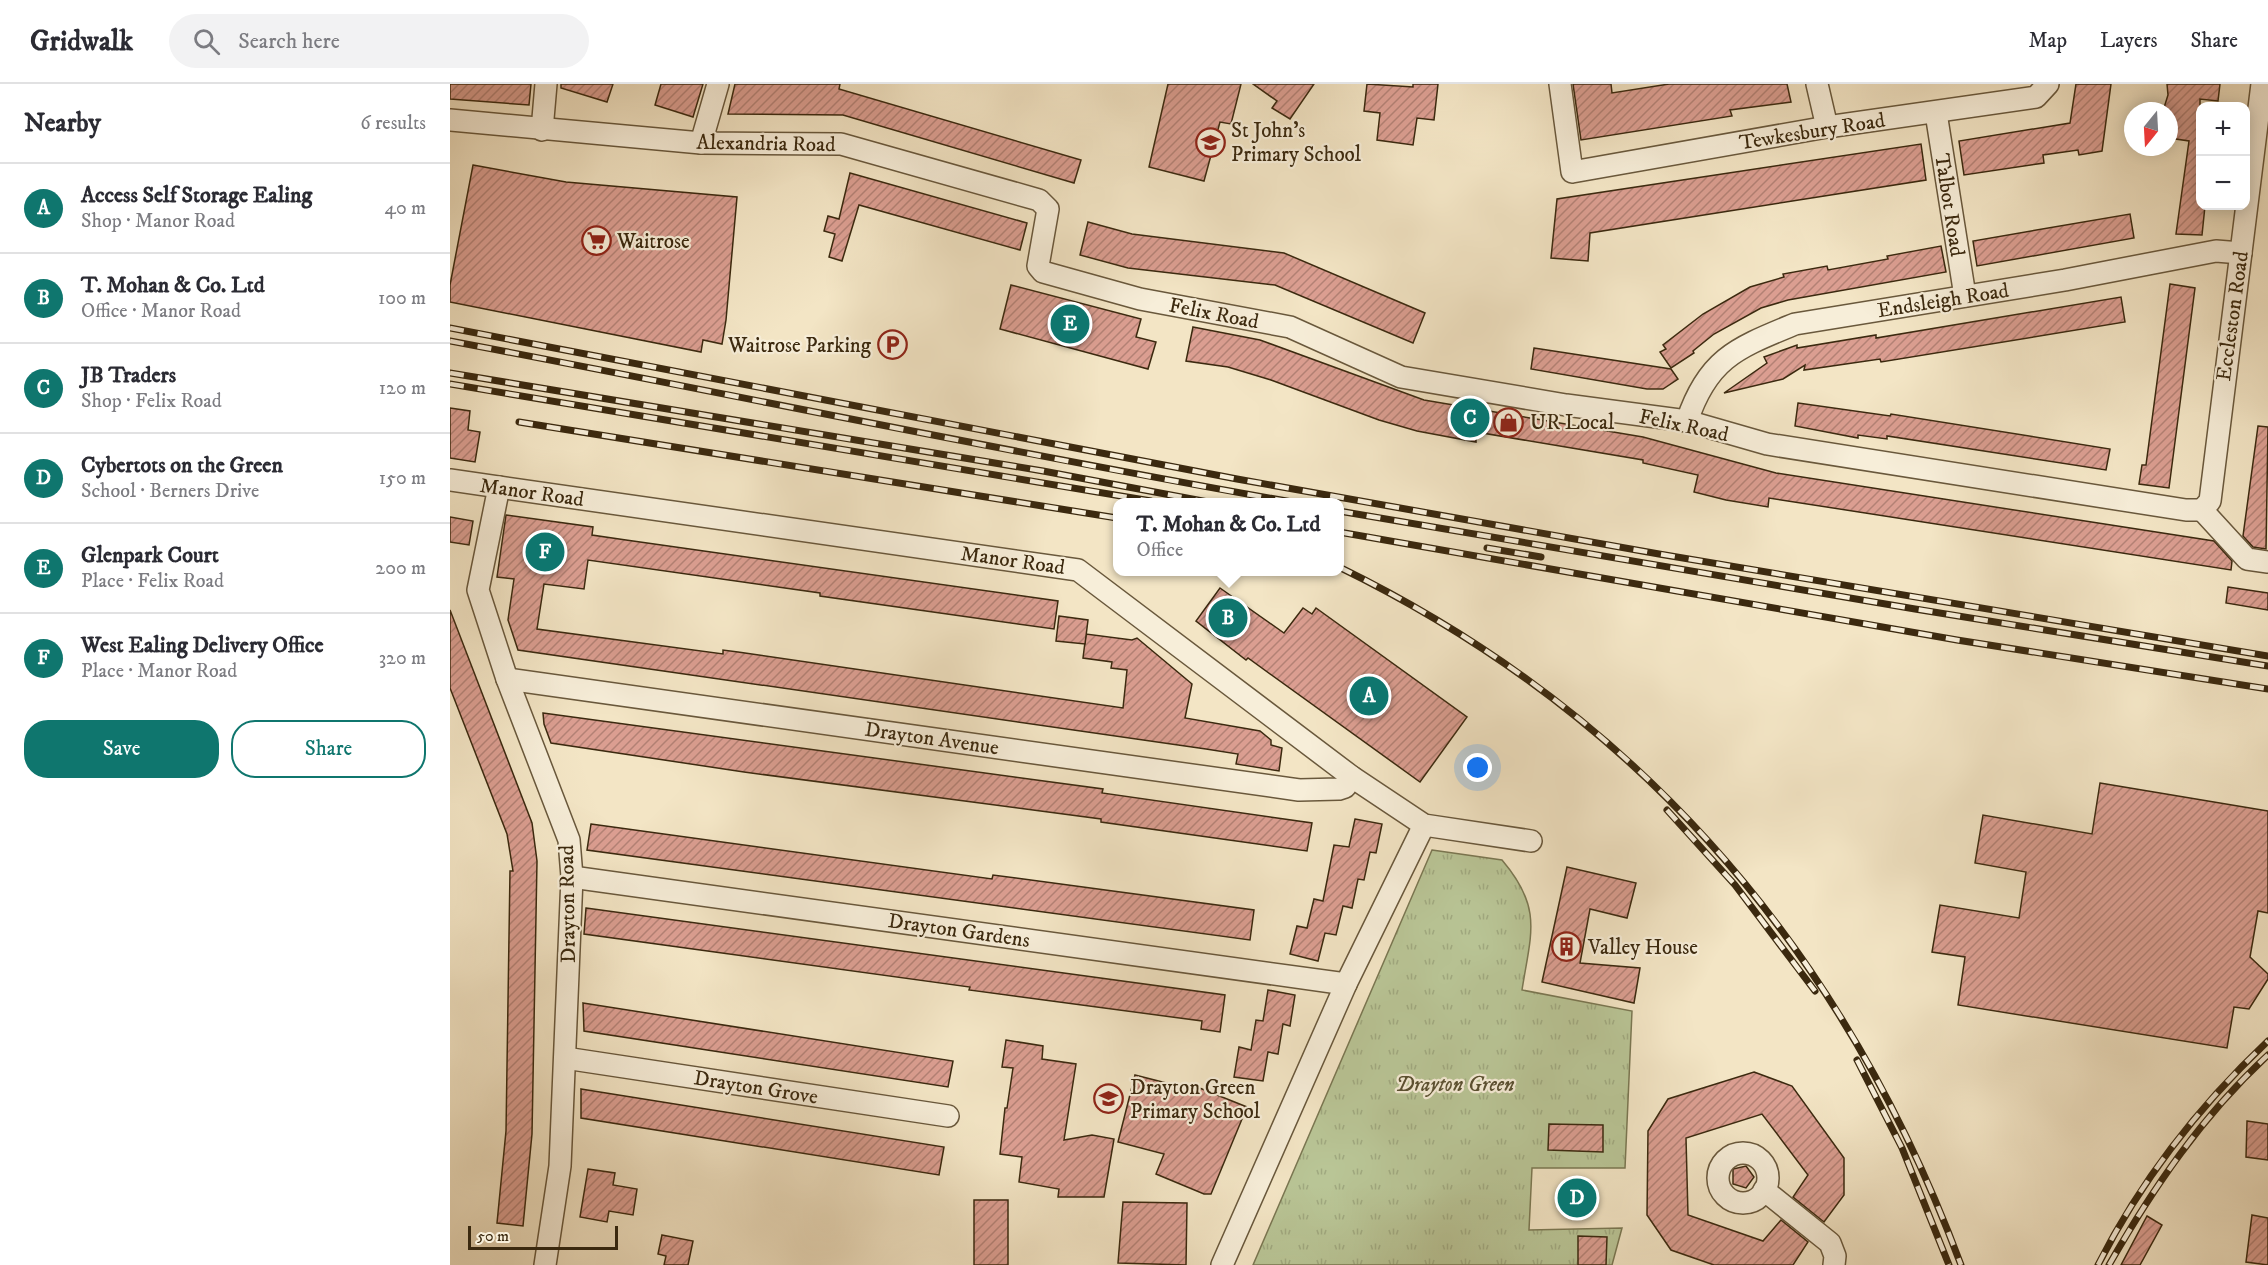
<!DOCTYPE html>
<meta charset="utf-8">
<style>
body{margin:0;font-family:"IM FELL DW Pica",serif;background:#f2f2f3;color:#2b2b33}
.controls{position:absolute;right:18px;top:18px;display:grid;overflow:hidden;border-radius:12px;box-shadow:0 3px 15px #0003}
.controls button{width:54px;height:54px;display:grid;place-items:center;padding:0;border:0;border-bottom:2px solid #e1e1e2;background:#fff;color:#2b2b33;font:30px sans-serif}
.compass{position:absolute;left:1674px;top:18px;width:54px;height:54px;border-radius:50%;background:#fff;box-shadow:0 3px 15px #0003;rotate:198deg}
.scale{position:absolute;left:18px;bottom:15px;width:150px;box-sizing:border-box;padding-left:6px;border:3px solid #3b290f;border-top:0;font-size:16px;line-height:21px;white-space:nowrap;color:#3b290f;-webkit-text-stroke:4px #f7eed9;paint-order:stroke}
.you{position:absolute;left:1028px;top:684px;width:21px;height:21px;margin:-15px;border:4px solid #fff;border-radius:50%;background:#1a73e8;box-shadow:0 0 0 9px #1a73e833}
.badge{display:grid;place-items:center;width:39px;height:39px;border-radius:50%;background:#0f766e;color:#fff;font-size:20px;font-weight:700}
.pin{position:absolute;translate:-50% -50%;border:3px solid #fff;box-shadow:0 2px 6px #0006}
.popup{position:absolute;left:663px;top:414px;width:231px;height:78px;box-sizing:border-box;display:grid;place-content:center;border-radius:12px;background:#fff;filter:drop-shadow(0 2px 4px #0005);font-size:20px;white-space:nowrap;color:#7c7c81}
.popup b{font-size:22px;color:#2b2b33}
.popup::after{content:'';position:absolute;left:50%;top:100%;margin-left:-12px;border:12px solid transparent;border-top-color:#fff}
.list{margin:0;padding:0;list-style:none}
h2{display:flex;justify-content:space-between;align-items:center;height:78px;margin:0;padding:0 24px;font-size:26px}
h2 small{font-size:20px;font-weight:400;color:#7c7c81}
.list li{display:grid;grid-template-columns:39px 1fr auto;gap:18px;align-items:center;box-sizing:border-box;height:90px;padding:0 24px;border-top:2px solid #e1e1e2}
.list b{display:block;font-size:22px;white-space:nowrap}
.list p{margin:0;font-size:20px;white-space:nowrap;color:#7c7c81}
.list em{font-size:20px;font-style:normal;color:#7c7c81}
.actions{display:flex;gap:12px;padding:18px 24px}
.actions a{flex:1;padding:14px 0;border:2px solid #0f766e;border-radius:24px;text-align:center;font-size:21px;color:#0f766e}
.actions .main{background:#0f766e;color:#fff}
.icon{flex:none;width:33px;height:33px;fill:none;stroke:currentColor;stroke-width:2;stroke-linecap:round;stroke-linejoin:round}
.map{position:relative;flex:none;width:1818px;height:1181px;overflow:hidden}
header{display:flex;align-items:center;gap:36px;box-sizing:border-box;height:84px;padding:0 30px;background:#fff;border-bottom:2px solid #e1e1e2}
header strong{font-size:28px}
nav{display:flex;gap:33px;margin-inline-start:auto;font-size:21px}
.search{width:420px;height:54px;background:#f2f2f3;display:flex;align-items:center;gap:15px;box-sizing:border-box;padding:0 21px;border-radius:33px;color:#7c7c81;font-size:22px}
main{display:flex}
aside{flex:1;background:#fff}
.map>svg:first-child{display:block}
.park{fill:url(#park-tufts);stroke:#7a7752;stroke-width:1.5}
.building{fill:url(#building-hatch);stroke:#3b290f;stroke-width:1.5}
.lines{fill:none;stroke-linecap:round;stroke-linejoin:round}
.street-casing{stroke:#69583c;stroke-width:24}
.street{stroke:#f7eed9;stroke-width:21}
.rail-casing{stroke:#3b290f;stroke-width:7}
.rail{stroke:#f7eed9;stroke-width:4.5;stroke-dasharray:14;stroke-linecap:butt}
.labels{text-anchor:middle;stroke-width:4.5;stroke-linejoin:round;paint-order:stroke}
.poi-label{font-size:21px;fill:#3b290f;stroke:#f7eed9;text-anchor:start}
.street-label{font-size:21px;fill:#3b290f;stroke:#f7eed9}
.park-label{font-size:21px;font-style:italic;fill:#5a5031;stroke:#f7eed9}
</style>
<header>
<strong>Gridwalk</strong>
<div class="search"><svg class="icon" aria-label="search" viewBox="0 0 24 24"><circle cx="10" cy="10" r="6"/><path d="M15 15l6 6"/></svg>Search here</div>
<nav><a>Map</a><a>Layers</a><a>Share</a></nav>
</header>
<main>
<aside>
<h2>Nearby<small>6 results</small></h2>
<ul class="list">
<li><span class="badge">A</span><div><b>Access Self Storage Ealing</b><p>Shop · Manor Road</p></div><em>40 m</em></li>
<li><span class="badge">B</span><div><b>T. Mohan &amp; Co. Ltd</b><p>Office · Manor Road</p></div><em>100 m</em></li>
<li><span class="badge">C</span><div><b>JB Traders</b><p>Shop · Felix Road</p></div><em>120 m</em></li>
<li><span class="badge">D</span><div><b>Cybertots on the Green</b><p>School · Berners Drive</p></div><em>150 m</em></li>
<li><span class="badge">E</span><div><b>Glenpark Court</b><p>Place · Felix Road</p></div><em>200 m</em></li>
<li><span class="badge">F</span><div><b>West Ealing Delivery Office</b><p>Place · Manor Road</p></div><em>320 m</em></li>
</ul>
<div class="actions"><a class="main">Save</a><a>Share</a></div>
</aside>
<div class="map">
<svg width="1818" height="1181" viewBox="0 0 1818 1181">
<defs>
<pattern id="park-tufts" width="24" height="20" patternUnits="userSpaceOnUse" patternTransform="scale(1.5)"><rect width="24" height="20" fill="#b9c596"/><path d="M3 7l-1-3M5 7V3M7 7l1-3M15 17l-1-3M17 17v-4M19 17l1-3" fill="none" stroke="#a0a980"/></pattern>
<pattern id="building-hatch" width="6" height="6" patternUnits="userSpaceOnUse" patternTransform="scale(1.5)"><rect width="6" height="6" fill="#db9e91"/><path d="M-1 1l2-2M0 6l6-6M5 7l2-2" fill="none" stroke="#b38175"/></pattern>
</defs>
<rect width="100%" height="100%" fill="#f3e5c5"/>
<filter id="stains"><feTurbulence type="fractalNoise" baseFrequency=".00333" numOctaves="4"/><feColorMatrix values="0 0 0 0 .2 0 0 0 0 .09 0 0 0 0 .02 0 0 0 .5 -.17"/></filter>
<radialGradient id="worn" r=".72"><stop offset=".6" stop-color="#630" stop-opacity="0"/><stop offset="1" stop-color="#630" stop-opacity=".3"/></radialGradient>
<path class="park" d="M 982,766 L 1052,776 C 1093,824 1081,849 1072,906 L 1182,927 L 1175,1084 L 1082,1084 L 1079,1146 L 1172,1144 L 1162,1181 L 803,1181 Z"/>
<g class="building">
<polygon points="0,0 81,0 79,21 0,15"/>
<polygon points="111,0 163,0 157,18 111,4"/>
<polygon points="211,0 253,0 243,33 205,21"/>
<polygon points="285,0 390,0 389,5 631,76 624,99 393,31 278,30"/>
<polygon points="718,0 791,0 781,40 770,38 754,97 699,83"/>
<polygon points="803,0 864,0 840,35 822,24 827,17"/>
<polygon points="917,0 963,3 963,0 988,0 984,36 967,34 963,61 927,56 930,29 914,27"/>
<polygon points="1123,0 1161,0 1162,9 1219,0 1337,0 1341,18 1280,26 1282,32 1131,56"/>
<polygon points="1626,0 1661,0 1652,67 1629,71 1628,66 1593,71 1594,79 1514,91 1509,57 1620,39"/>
<polygon points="1717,0 1770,0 1768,17 1750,15 1750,122 1755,122 1752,151 1726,150 1739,57 1719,54 1719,27 1713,27 1718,11"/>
<polygon points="1471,60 1476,96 1140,149 1138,177 1101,174 1107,115"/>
<polygon points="23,81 116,98 287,113 276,236 272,260 253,256 251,268 0,218 0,201"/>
<polygon points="400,89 577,139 570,166 409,121 392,177 379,173 385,150 374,147 378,132 389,135"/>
<polygon points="1680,130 1684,154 1527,182 1523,157"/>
<polygon points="638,138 682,150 834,169 975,229 963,259 825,201 678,184 630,171"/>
<polygon points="1491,162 1496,188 1338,216 1311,224 1264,250 1243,267 1244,269 1221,284 1210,268 1216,265 1213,261 1253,230 1300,203 1334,193 1333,190 1377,182 1378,186 1438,175 1437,172"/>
<polygon points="1720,200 1745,204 1719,404 1689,400 1692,381 1696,381"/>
<polygon points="561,201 691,235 686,253 706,258 698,285 550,245"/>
<polygon points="1671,213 1675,238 1431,278 1430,275 1354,286 1355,281 1333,295 1274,309 1317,279 1314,273 1347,261 1347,264 1426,251 1426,254"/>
<polygon points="743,243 810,256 974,316 1193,353 1326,389 1764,457 1782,477 1781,486 1319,414 1318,423 1276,416 1244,408 1248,391 1193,379 1193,376 1026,348 1026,358 967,347 929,336 821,296 778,283 736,277"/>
<polygon points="1084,264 1221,285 1228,295 1213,305 1197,305 1081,285"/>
<polygon points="1348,319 1440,332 1441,330 1660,365 1656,386 1437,352 1437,355 1408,351 1408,354 1345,342"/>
<polygon points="0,324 20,327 18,346 30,348 25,378 0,374"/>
<polygon points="1808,342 1818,343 1816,465 1803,463 1793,452"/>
<polygon points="56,431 143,443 142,451 176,456 608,517 604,545 370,512 370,509 138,476 134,505 94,500 87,545 273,570 273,566 288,568 673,624 677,586 661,584 662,578 633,574 636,550 682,556 687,554 742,600 735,634 810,647 821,656 821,661 832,664 829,687 786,680 788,670 756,665 68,566 58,536 64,495 47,493"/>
<polygon points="0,433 23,437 19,461 0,458"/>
<polygon points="1778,503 1818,509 1818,526 1776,519"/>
<polygon points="770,504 834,549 853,524 862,530 866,524 1017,633 970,698 798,574 796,576 746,537"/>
<polygon points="0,526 82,739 87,777 82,1050 73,1142 47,1139 56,1047 60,787 63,787 57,750 0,604"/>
<polygon points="609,532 638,536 635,560 606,557"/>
<polygon points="93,629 653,705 652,709 862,739 857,767 651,738 651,735 294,688 101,659 94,640"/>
<polygon points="1650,699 1818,727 1818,829 1808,827 1800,873 1818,890 1818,895 1799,925 1784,923 1777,964 1508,921 1515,873 1482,868 1490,821 1569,834 1576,788 1525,779 1533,731 1642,750"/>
<polygon points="905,735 932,740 926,769 920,768 914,796 908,795 902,824 893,822 886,851 875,849 868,877 840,870 847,842 857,844 864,815 873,817 884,761 899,763"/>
<polygon points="141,740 542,795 543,791 804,826 800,856 137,766"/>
<polygon points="1117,783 1186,799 1177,834 1140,825 1130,879 1190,884 1184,919 1092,898"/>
<polygon points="136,824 775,911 770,948 751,945 752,937 519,906 520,903 134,850"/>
<polygon points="818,906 845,911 840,942 833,940 828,970 818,968 813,997 784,993 789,963 801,966 806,936 813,937"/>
<polygon points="133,919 503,977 498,1003 134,947"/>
<polygon points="556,956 593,962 592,975 626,980 614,1056 642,1051 664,1055 654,1113 608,1113 609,1105 569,1098 572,1073 550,1070 555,1024 557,1024 563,984 552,983"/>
<polygon points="1304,988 1342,1002 1394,1074 1394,1111 1374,1138 1343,1113 1358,1091 1312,1030 1236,1054 1238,1131 1313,1157 1331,1136 1358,1158 1343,1181 1264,1181 1221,1166 1197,1131 1198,1047 1218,1015"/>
<polygon points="685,991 740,1005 742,1001 797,1023 761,1110 754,1110 706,1090 714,1070 668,1058"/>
<polygon points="131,1005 494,1063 489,1091 131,1034"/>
<polygon points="1797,1037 1818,1040 1818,1076 1796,1073"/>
<polygon points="1099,1040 1153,1041 1153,1068 1098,1066"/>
<polygon points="1296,1082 1304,1093 1296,1104 1283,1100 1283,1085"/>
<polygon points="138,1085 165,1089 163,1101 187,1105 183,1131 159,1127 157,1138 130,1133"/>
<rect x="524" y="1116" width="34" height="65"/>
<polygon points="673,1118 737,1119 736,1181 668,1179"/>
<polygon points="1802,1131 1818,1134 1818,1181 1796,1178"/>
<polygon points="1697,1132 1712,1141 1690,1181 1671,1181"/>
<polygon points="212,1151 243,1157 238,1181 214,1181 216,1172 208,1170"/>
<polygon points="1128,1152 1157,1153 1156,1181 1128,1181"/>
</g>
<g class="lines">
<defs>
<g id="street">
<polyline points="1110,0 1122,88 1377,43 1586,13 1598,0"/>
<polyline points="1367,0 1377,43"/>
<polyline points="1486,29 1515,212"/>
<polyline points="0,36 251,59 391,60 589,116 598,125 588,182 593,188 690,215 840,243 951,293 1116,321 1237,337 1317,360 1736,426 1752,426"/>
<polyline points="92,46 96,0"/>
<polyline points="251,59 268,0"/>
<path d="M 1237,337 C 1258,274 1287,264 1345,240 L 1615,196 L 1766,167 L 1791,169"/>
<polyline points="0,396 628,486 902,693 974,741 1081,757"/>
<polyline points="49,403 28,506 57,595 119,756 122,793 110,1082 95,1181"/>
<polyline points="1752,426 1760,417 1812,0"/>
<polyline points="1752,426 1797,475 1818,478"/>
<polyline points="57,595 849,706 889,705 895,703 902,693"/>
<polyline points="122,793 896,900"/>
<polyline points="115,974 498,1032"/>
<circle cx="1293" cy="1094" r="25"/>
<polyline points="1314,1106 1380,1159 1385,1172 1384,1181"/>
<polyline points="772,1181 896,900 974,741"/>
</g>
</defs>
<use href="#street" class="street-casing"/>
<use href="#street" class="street"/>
<defs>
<g id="rail">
<polyline points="0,244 787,395 1209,470 1818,572"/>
<path d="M 0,257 C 281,310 560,369 842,418"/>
<polyline points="0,289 593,387 758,418"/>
<polyline points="0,300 701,417"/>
<polyline points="69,338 667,434"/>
<polyline points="889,427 1465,525 1818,582"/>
<polyline points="889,448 1507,556 1818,605"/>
<polyline points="1037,464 1091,473"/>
<path d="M 889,483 C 1192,631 1394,867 1511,1181"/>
<polyline points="1217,726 1285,801 1365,907"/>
<polyline points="1407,976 1452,1064 1499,1181"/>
<path d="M 1648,1181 C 1691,1096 1749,1022 1818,957"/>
<path d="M 1659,1181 C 1703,1104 1752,1032 1818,971"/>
</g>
</defs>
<use href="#rail" class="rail-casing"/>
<use href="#rail" class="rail"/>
</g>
<defs>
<symbol id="school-ring" viewBox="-11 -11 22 22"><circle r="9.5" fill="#f7eed9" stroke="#8f2418" stroke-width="1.5"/><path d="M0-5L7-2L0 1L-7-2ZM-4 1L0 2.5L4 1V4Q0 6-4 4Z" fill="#8f2418"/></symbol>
<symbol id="supermarket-ring" viewBox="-11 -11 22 22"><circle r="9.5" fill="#f7eed9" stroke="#8f2418" stroke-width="1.5"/><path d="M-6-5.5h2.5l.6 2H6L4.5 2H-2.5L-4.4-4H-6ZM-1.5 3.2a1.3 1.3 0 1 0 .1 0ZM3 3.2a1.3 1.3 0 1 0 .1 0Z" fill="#8f2418"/></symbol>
<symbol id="parking-ring" viewBox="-11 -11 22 22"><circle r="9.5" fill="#f7eed9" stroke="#8f2418" stroke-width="1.5"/><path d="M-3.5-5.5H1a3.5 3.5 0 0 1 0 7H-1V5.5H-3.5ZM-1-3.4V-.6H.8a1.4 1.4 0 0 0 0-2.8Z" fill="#8f2418"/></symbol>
<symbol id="shop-ring" viewBox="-11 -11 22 22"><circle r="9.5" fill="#f7eed9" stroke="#8f2418" stroke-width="1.5"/><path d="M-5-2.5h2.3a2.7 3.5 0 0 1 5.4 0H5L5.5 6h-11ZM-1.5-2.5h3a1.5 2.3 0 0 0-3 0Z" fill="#8f2418"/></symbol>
<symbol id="building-ring" viewBox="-11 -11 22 22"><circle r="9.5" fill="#f7eed9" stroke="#8f2418" stroke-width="1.5"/><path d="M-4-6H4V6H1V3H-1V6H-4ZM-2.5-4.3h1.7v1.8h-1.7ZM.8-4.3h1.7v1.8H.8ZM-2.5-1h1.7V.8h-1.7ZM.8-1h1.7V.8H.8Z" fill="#8f2418"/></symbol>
</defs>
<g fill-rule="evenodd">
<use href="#school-ring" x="744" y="42" width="33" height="33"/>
<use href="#supermarket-ring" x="130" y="140" width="33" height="33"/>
<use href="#parking-ring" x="426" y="244" width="33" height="33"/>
<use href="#shop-ring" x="1042" y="322" width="33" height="33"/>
<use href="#building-ring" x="1100" y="846" width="33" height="33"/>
<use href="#school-ring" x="642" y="998" width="33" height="33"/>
</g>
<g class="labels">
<g class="poi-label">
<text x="781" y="53">St John's<tspan x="781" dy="24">Primary School</tspan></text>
<text x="167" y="164">Waitrose</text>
<text x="421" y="268" text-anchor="end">Waitrose Parking</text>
<text x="1080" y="345">UR Local</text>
<text x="1138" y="870">Valley House</text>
<text x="680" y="1010">Drayton Green<tspan x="680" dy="24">Primary School</tspan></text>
</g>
<g class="street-label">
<text transform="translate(1362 47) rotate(-9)" y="7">Tewkesbury Road</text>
<text transform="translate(316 59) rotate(1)" y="7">Alexandria Road</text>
<text transform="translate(1500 121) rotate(81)" y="7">Talbot Road</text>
<text transform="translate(1493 216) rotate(-9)" y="7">Endsleigh Road</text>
<text transform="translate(764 229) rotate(11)" y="7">Felix Road</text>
<text transform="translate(1782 232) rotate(-82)" y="7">Eccleston Road</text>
<text transform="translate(1234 341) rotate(12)" y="7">Felix Road</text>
<text transform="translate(82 408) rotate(8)" y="7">Manor Road</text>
<text transform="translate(563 476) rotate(8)" y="7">Manor Road</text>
<text transform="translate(482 654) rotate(8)" y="7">Drayton Avenue</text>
<text transform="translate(117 820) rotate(-91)" y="7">Drayton Road</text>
<text transform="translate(509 846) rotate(8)" y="7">Drayton Gardens</text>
<text transform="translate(306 1003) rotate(9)" y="7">Drayton Grove</text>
</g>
<g class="park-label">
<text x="1005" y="1007">Drayton Green</text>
</g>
</g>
<rect width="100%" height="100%" filter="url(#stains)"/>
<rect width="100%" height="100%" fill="url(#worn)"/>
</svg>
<div class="controls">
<button>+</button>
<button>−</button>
</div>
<svg class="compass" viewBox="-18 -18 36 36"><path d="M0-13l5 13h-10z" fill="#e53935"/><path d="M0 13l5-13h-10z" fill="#7c7c81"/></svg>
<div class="scale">50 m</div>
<div class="you"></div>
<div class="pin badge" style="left:919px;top:612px">A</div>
<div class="pin badge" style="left:778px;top:534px">B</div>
<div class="popup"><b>T. Mohan &amp; Co. Ltd</b>Office</div>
<div class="pin badge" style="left:1020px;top:334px">C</div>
<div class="pin badge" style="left:1127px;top:1114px">D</div>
<div class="pin badge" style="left:620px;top:240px">E</div>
<div class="pin badge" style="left:95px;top:468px">F</div>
</div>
</main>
